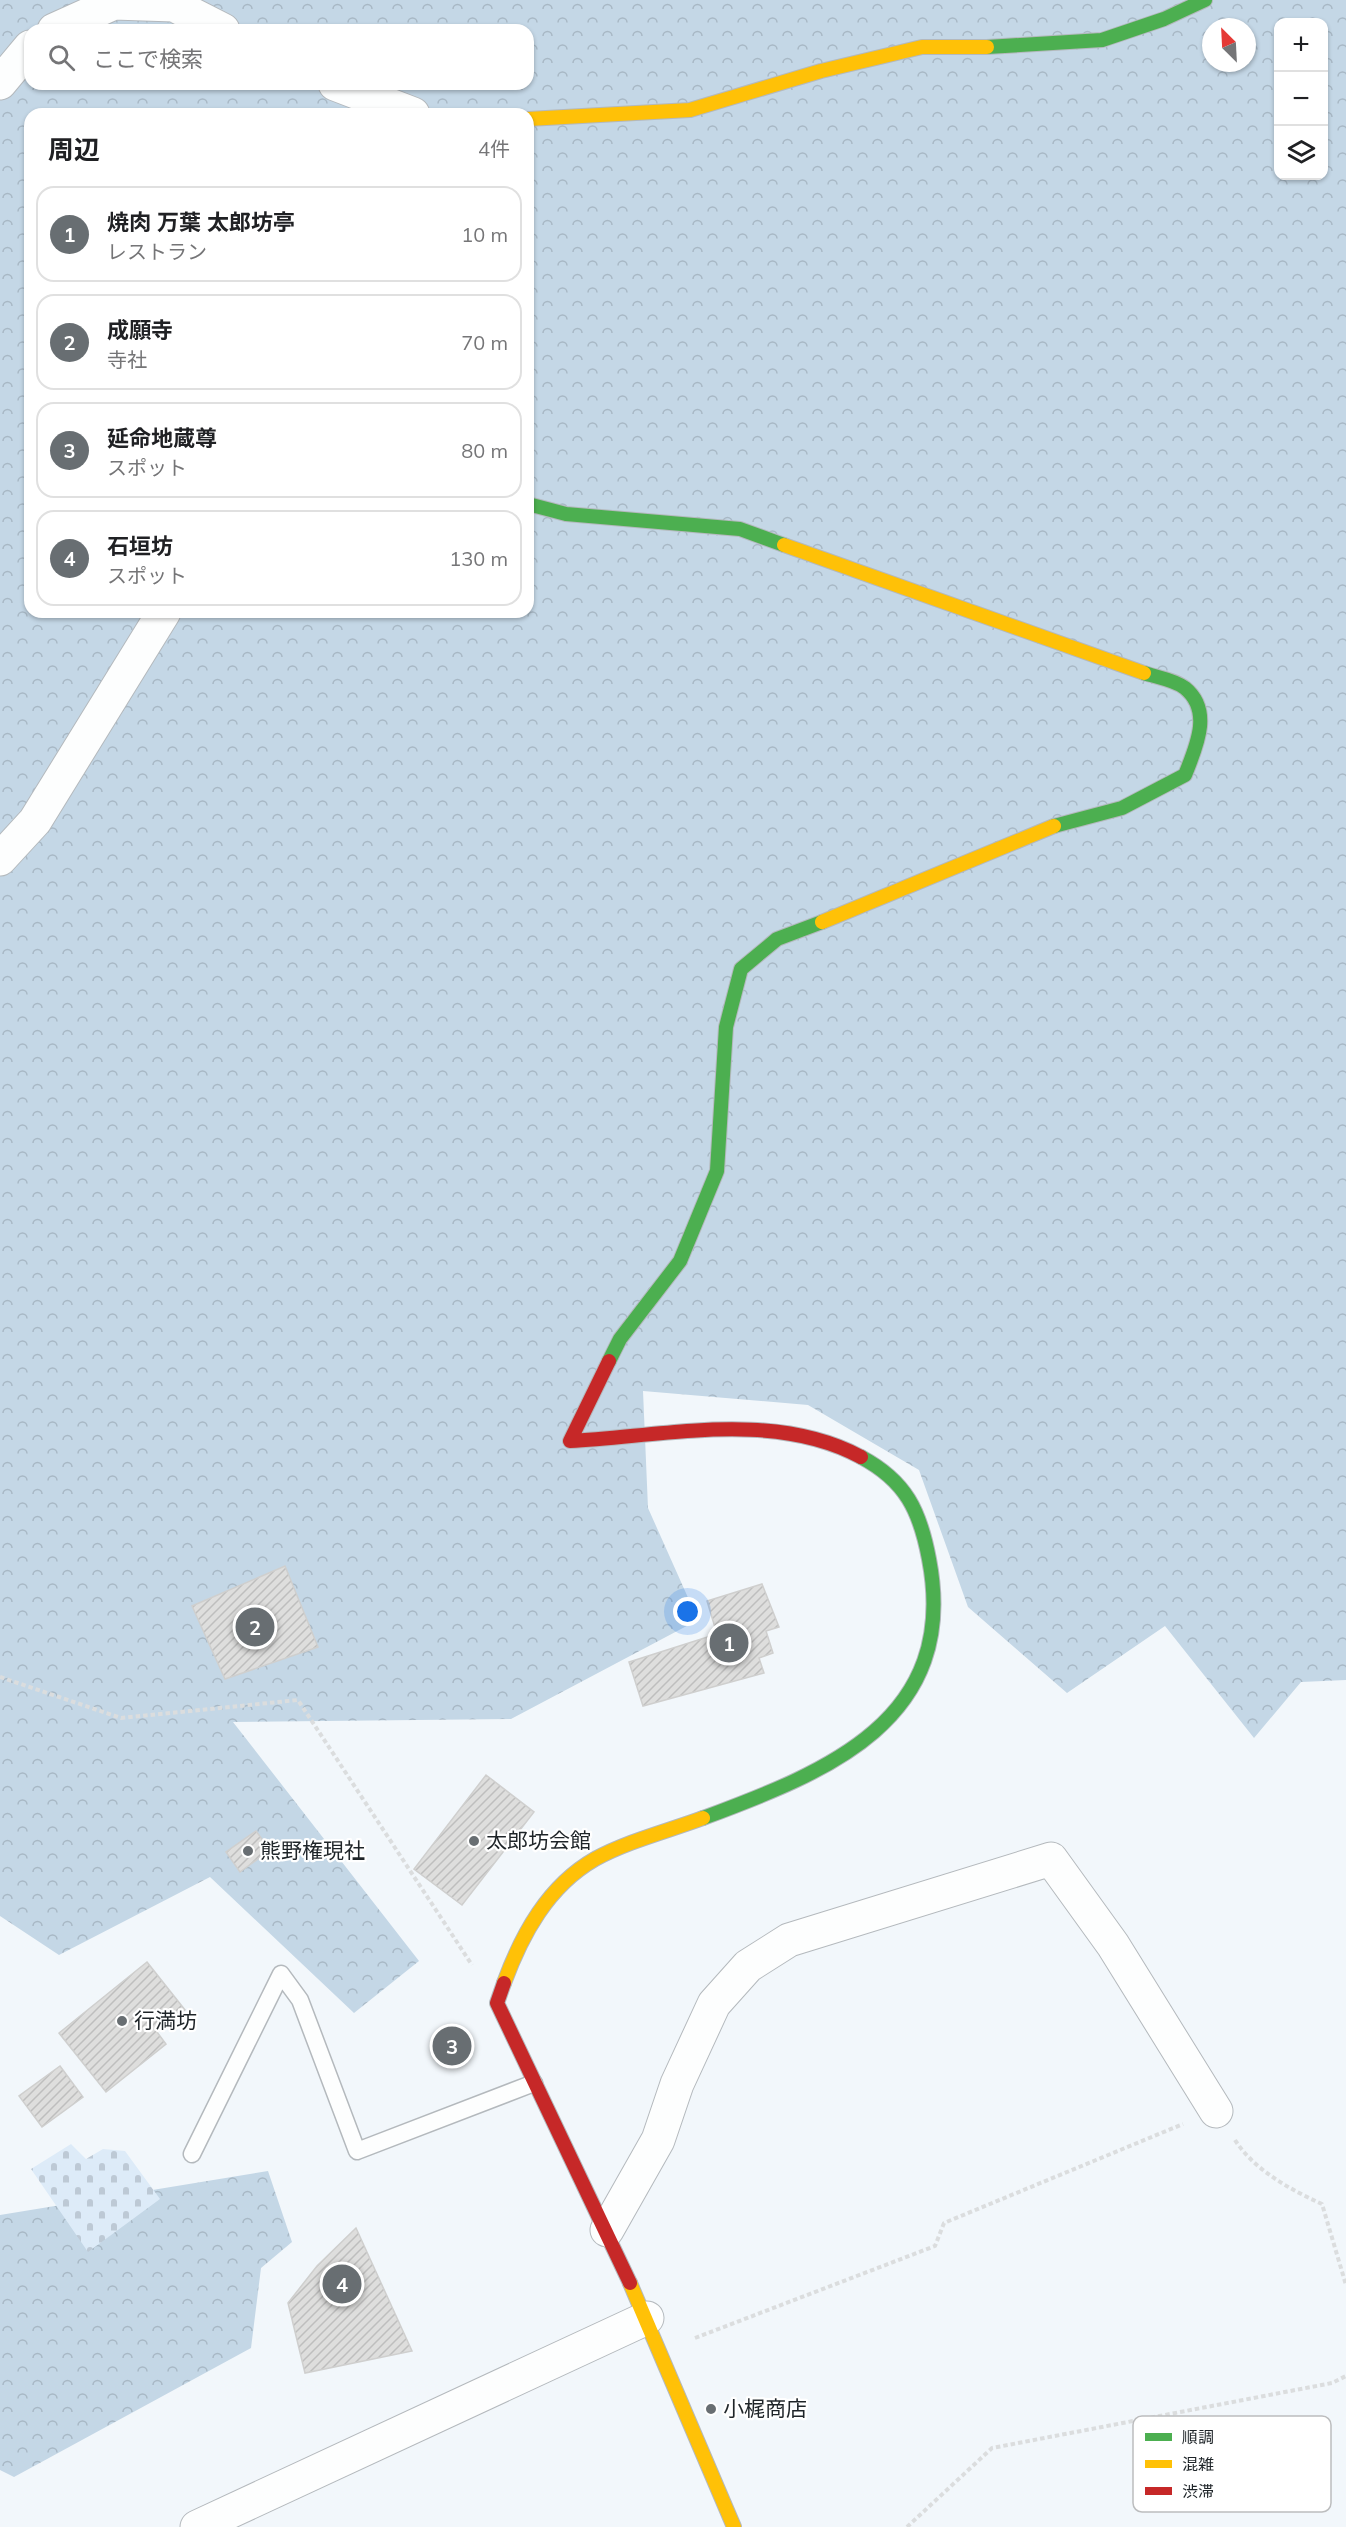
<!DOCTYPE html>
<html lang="ja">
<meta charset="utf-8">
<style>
body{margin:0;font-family:Mulish,"Noto Sans JP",sans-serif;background:#f6f6f6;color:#202124}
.controls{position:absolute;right:18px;top:18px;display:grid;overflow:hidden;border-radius:12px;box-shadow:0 2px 4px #0004}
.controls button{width:54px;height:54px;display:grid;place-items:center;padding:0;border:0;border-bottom:2px solid #e0e0e0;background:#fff;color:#202124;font:30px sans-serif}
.compass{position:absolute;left:1202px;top:18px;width:54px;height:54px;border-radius:50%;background:#fff;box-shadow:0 2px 4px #0004;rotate:336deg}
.you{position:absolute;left:688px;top:1612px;width:21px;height:21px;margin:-15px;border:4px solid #fff;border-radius:50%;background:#1a73e8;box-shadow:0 0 0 9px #1a73e833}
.badge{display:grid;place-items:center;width:39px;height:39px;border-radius:50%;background:#686e72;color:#fff;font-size:20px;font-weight:700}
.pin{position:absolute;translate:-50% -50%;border:3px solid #fff;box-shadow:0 2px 6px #0006}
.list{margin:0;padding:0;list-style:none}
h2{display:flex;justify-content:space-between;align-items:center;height:78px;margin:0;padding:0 24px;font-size:26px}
h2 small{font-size:20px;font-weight:400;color:#757577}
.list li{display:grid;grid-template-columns:39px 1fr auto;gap:18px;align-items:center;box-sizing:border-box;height:96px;margin:0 12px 12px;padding:0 12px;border:2px solid #e0e0e0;border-radius:18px}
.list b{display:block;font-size:22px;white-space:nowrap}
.list p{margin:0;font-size:20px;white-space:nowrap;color:#757577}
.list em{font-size:20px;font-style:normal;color:#757577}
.icon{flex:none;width:33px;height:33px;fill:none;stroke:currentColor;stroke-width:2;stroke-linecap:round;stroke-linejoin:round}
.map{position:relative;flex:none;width:1346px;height:2527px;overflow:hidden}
.search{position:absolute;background:#fff;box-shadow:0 2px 4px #0004;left:24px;top:24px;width:510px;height:66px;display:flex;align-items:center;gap:15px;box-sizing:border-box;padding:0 21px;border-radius:18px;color:#757577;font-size:22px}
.panel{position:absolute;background:#fff;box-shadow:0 2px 4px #0004;left:24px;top:108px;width:510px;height:510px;border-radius:18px}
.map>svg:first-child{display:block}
.forest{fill:url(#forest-crowns);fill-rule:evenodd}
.cemetery{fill:url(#cemetery-stones)}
.building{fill:url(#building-hatch);stroke:#cfcfce;stroke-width:1.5}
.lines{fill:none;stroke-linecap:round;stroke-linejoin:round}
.lane-casing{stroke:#b4b9bd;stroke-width:19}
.street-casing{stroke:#b4b9bd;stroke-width:35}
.fast-casing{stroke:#b4b9bd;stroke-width:16}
.slow-casing{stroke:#b4b9bd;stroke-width:16}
.jam-casing{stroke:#b4b9bd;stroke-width:16}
.path{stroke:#dbddde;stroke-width:4;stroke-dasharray:4.5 3;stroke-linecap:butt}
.lane{stroke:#fdfefe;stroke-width:16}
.street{stroke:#fdfefe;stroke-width:33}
.fast{stroke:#4caf50;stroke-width:14}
.slow{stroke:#ffc107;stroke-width:14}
.jam{stroke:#c62828;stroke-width:14}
.poi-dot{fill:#686e72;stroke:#fff;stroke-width:2}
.labels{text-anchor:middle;stroke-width:4.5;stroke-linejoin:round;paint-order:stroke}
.poi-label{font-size:21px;fill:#1e2428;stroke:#fff;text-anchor:start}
.key{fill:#fff;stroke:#bcbdbe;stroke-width:1.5}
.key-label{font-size:16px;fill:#1e2428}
</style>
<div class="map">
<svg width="1346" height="2527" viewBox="0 0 1346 2527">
<defs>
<pattern id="forest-crowns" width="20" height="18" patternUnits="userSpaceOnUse" patternTransform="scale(1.5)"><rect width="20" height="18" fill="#c4d7e6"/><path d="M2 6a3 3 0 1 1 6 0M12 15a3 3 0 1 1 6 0" fill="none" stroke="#a8b8c5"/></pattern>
<pattern id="cemetery-stones" width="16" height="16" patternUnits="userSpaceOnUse" patternTransform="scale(1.5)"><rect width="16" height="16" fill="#ddebf8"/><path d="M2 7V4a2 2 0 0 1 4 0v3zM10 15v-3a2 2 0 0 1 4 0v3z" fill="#bdc9d5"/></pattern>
<pattern id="building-hatch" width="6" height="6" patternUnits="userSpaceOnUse" patternTransform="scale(1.5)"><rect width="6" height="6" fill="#dededd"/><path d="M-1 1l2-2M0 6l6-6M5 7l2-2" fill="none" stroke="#bebebe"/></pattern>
</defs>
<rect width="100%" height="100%" fill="#f2f7fb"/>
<g class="forest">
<path d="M 0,0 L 1346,0 L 1346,1680 L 1301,1682 L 1254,1738 L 1165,1626 L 1067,1693 L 968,1607 L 919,1470 L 808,1405 L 643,1391 L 648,1508 L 698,1620 L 511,1719 L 233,1722 L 419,1961 L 354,2013 L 210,1877 L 59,1955 L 0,1916 ZM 1278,22 L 1324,22 L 1324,176 L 1278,176 ZM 1211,27 L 1247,27 L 1247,63 L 1211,63 ZM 30,30 L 528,30 L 528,84 L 30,84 ZM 30,114 L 528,114 L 528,612 L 30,612 Z"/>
<polygon points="268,2171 292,2242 261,2268 251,2348 14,2477 0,2470 0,2215"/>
</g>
<polygon class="cemetery" points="71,2144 86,2159 103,2149 125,2151 160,2199 88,2252 31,2169"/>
<g class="building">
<polygon points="285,1566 318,1647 225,1679 192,1606"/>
<polygon points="762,1584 779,1627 766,1631 773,1653 759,1658 764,1673 643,1706 629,1662 717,1634 707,1601"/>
<polygon points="486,1775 534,1812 462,1905 414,1869"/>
<polygon points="256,1831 270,1850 240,1872 226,1852"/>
<polygon points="147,1962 185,2010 157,2032 166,2044 106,2092 59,2033"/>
<polygon points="60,2066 83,2097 42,2127 19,2096"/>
<polygon points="356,2228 412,2351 305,2373 288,2303 317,2266"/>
</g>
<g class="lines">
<defs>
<polyline id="lane" points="192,2154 281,1974 300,2000 357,2151 534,2083"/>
<g id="street">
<polyline points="54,30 114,3 174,5 223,30"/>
<polyline points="0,83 30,47"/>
<polyline points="335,84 413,114"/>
<polyline points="0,859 35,821 164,612"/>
<polyline points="607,2230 658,2140 677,2084 714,2004 748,1966 789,1940 1051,1859 1113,1945 1216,2111"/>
<polyline points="197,2527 647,2318"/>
</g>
<g id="fast">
<polyline points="987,47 1102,40 1164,19 1205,0"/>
<polyline points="528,504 566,514 740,529 784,545"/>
<path d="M 1054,826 L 1122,808 L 1185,775 C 1196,747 1213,711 1185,688 C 1175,680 1156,677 1144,673"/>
<polyline points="609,1361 620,1339 680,1261 717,1171 726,1027 741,969 777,939 822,922"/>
<path d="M 703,1818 C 827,1772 960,1720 929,1559 C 920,1511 906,1481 861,1457"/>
</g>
<g id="slow">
<polyline points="528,119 690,110 821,71 922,47 987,47"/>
<polyline points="784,545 1144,673"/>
<polyline points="822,922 1054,826"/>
<path d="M 504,1983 C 522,1934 548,1886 595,1859 C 628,1841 668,1831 703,1818"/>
<polyline points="630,2283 734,2527"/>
</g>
<g id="jam">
<path d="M 609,1361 L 570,1441 C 665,1436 774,1410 861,1457"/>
<polyline points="504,1983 497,2003 630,2283"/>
</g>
</defs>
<use href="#lane" class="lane-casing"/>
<use href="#street" class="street-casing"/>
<use href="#fast" class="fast-casing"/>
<use href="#slow" class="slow-casing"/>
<use href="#jam" class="jam-casing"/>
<g class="path">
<polyline points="0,1677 121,1718 298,1700 472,1965"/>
<path d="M 1235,2140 C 1254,2170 1291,2190 1322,2204 L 1346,2285"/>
<polyline points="695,2338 935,2246 944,2223 1183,2124"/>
<polyline points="907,2527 992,2448 1332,2383 1346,2376"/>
</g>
<use href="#lane" class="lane"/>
<use href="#street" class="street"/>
<use href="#fast" class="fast"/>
<use href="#slow" class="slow"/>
<use href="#jam" class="jam"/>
</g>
<g class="poi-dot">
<circle cx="474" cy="1841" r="6"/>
<circle cx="248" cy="1851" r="6"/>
<circle cx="122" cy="2021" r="6"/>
<circle cx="711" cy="2409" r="6"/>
</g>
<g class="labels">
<g class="poi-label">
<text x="486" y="1848">太郎坊会館</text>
<text x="260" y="1858">熊野権現社</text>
<text x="134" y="2028">行満坊</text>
<text x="723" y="2416">小梶商店</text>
</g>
</g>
<rect x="1133" y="2416" width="198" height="96" rx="9" class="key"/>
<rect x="1145" y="2433" width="27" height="8" fill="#4caf50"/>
<rect x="1145" y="2460" width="27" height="8" fill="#ffc107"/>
<rect x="1145" y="2487" width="27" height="8" fill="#c62828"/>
<g class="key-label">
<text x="1182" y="2443">順調</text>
<text x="1182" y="2470">混雑</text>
<text x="1182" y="2497">渋滞</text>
</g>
</svg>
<div class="controls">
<button>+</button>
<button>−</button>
<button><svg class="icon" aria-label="layers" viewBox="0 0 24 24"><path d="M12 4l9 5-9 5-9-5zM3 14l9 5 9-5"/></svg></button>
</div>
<svg class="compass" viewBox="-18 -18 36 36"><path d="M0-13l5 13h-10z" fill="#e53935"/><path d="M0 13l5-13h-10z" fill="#757577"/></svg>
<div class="you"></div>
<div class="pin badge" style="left:729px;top:1643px">1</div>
<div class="pin badge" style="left:255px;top:1627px">2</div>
<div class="pin badge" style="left:452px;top:2046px">3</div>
<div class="pin badge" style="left:342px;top:2284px">4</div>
<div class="search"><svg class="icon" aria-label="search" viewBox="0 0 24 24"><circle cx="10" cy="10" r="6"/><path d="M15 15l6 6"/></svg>ここで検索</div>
<section class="panel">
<h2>周辺<small>4件</small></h2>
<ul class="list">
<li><span class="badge">1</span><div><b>焼肉 万葉 太郎坊亭</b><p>レストラン</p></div><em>10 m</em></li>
<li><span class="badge">2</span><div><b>成願寺</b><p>寺社</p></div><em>70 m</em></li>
<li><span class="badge">3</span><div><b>延命地蔵尊</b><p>スポット</p></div><em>80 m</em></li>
<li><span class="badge">4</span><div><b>石垣坊</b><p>スポット</p></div><em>130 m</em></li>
</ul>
</section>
</div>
